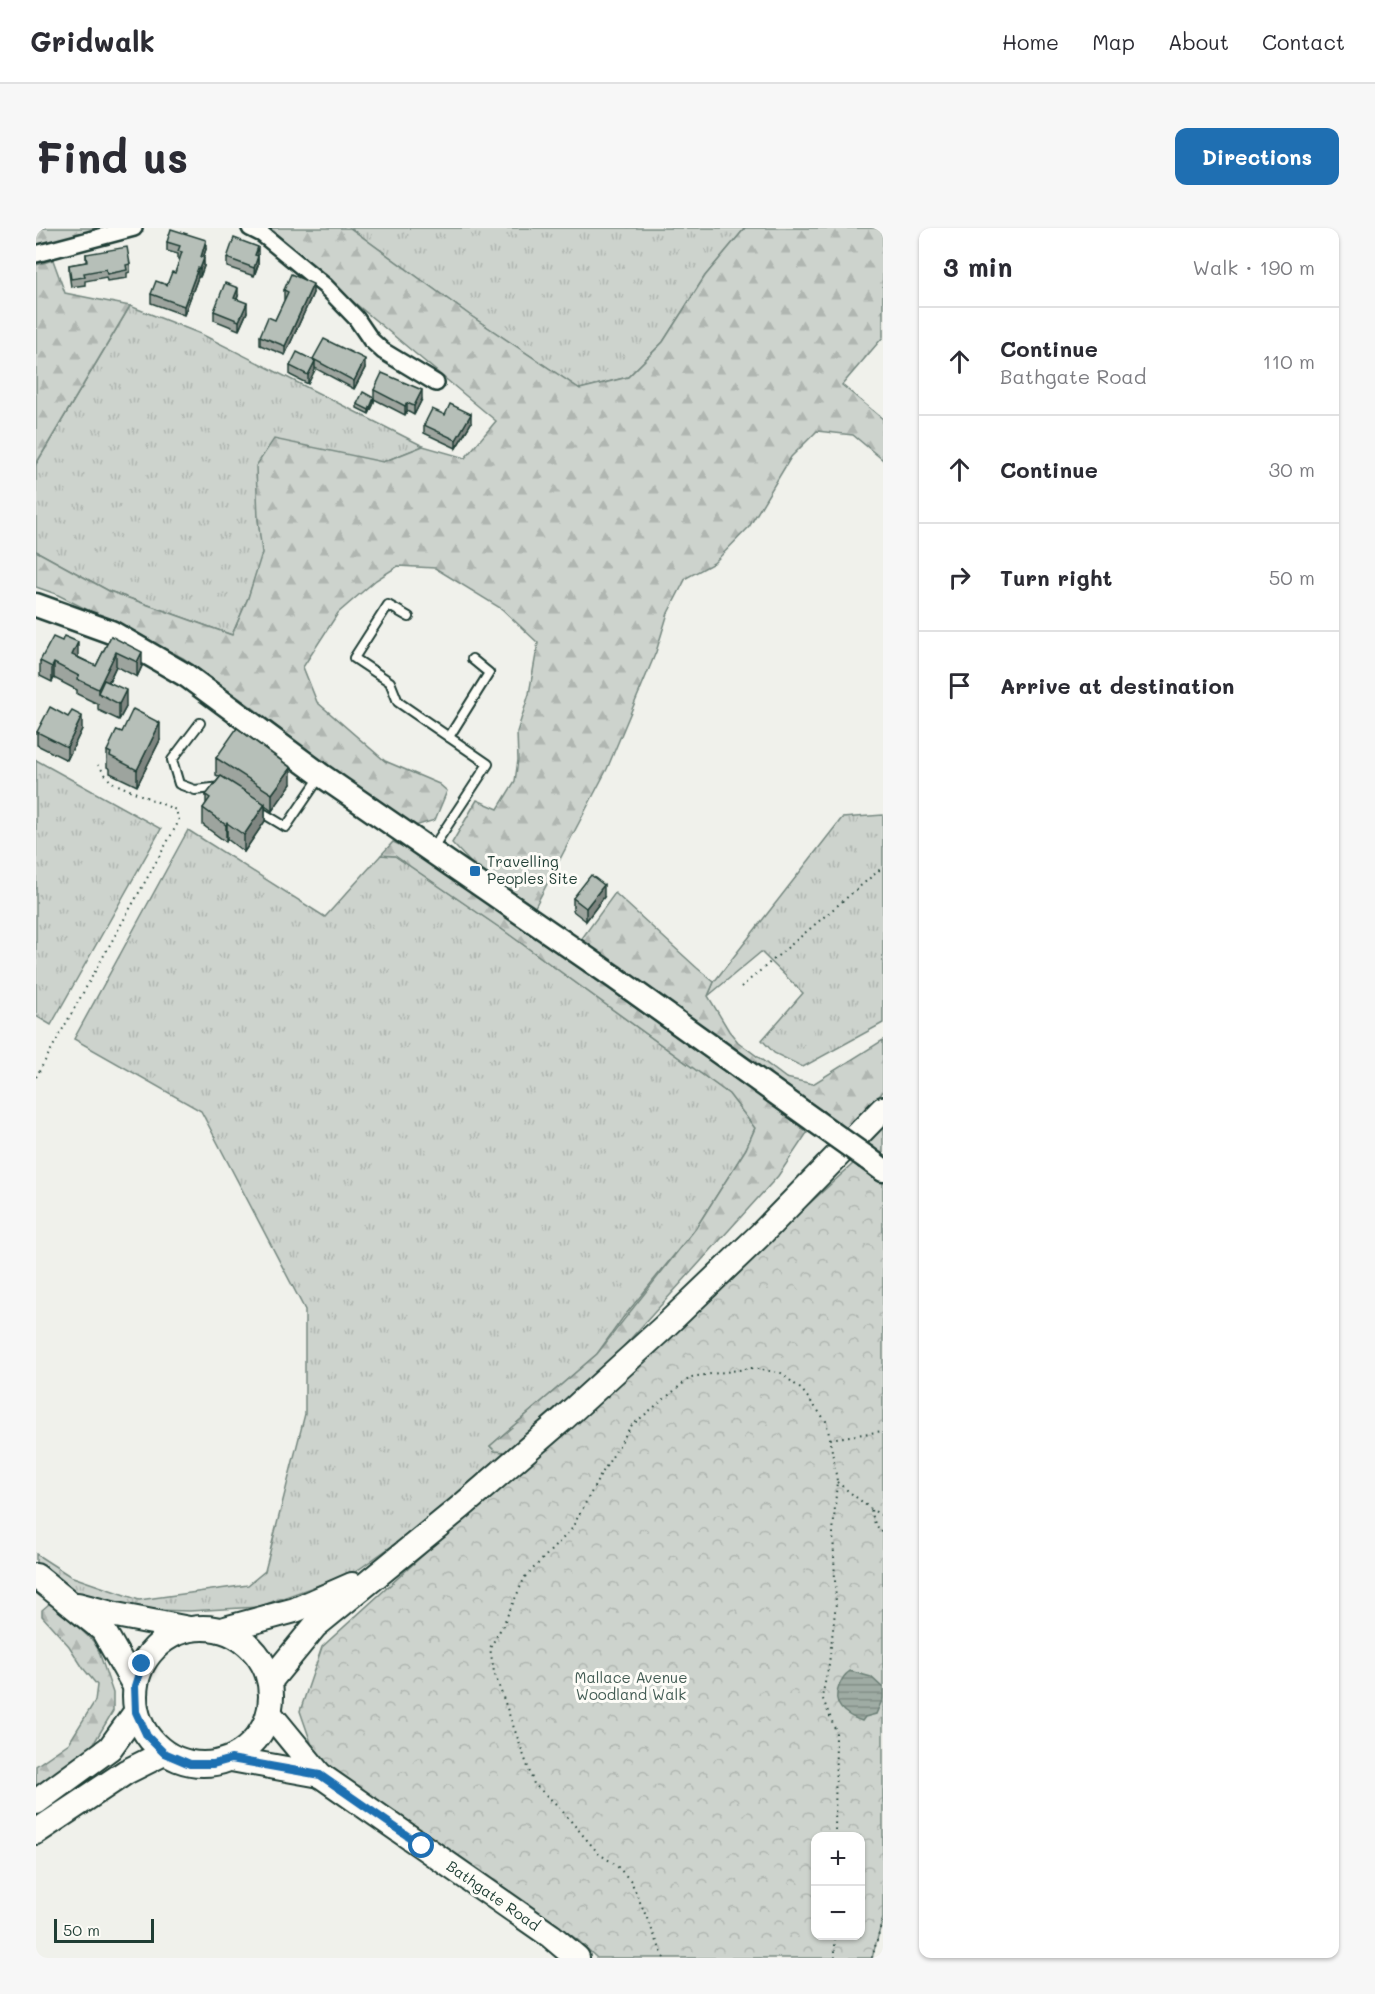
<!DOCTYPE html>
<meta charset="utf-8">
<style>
body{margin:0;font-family:Mali,sans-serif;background:#f7f7f7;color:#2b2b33}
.controls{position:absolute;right:18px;bottom:18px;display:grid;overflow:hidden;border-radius:12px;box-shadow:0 2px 4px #0004}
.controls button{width:54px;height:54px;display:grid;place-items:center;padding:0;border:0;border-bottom:2px solid #e1e1e2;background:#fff;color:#2b2b33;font:30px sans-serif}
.scale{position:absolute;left:18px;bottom:15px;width:100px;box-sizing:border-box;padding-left:6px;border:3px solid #1f3d34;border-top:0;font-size:16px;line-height:21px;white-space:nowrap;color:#1f3d34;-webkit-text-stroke:4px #fdfcf7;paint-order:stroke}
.stop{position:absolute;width:18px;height:18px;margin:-14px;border:4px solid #1f6fb2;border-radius:50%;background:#fff}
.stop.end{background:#1f6fb2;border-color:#fff;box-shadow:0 2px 6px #0008}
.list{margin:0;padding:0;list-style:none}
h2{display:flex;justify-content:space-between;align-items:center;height:78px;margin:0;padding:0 24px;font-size:26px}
h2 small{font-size:20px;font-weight:400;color:#7c7c81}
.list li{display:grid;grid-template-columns:39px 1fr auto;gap:18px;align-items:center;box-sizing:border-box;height:108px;padding:0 24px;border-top:2px solid #e1e1e2}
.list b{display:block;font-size:22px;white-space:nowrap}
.list p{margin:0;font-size:20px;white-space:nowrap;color:#7c7c81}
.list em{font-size:20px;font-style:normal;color:#7c7c81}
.icon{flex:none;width:33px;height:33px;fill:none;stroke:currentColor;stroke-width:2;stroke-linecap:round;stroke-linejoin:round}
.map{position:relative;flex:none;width:847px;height:1730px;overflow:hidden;border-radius:12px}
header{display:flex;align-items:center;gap:36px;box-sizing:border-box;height:84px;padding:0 30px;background:#fff;border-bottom:2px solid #e1e1e2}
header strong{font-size:28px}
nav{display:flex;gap:33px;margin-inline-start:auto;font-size:21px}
.intro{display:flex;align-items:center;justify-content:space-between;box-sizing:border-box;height:144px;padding:0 36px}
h1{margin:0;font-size:42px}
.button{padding:15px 27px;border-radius:12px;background:#1f6fb2;color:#fff;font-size:21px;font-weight:700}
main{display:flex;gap:36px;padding:0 36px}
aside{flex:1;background:#fff;border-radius:12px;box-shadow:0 2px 4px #0004}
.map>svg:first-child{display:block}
.grass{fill:url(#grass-tufts);stroke:#768880;stroke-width:1.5}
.forest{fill:url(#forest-firs);stroke:#768880;stroke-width:1.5}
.park{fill:url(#park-crowns);stroke:#768880;stroke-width:1.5;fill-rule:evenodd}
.water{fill:url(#water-rules);stroke:#6c8077;stroke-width:1.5}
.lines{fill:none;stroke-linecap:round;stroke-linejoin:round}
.lane-casing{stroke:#1f3d34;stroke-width:12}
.street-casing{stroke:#1f3d34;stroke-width:20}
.secondary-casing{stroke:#1f3d34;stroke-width:27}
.primary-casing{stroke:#1f3d34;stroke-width:28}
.path{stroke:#1f3d34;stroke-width:2;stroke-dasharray:1.5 4.5;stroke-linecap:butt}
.lane{stroke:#fdfcf7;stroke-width:8}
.street{stroke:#fdfcf7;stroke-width:15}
.secondary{stroke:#fdfcf7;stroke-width:22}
.primary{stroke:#fdfcf7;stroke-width:24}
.secondary-bridge-casing{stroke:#1f3d34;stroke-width:27;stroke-linecap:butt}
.secondary-bridge{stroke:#fdfcf7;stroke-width:22}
.wall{fill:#9da49e;stroke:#1f3d34;stroke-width:1.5}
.shaded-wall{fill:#7f8681;stroke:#1f3d34;stroke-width:1.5}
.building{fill:#b6bfb8;stroke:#1f3d34;stroke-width:1.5}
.route{stroke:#1f6fb2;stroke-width:8}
.poi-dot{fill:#1f6fb2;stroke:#fdfcf7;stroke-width:2}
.labels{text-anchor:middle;stroke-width:6;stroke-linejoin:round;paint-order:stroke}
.poi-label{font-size:15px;fill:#1f3d34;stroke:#fdfcf7;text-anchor:start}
.park-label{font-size:15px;fill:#425b53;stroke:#fdfcf7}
.street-label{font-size:15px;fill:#1f3d34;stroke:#fdfcf7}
</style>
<header>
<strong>Gridwalk</strong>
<nav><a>Home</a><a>Map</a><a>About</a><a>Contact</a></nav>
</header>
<div class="intro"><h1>Find us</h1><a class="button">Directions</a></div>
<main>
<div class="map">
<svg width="847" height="1730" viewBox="0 0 847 1730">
<defs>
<pattern id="grass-tufts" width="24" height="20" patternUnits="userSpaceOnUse" patternTransform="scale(1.5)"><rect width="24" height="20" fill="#cdd3cd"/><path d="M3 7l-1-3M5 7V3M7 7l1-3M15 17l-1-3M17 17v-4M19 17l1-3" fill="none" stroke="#b0b6b1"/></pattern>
<pattern id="forest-firs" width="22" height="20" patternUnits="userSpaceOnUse" patternTransform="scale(1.5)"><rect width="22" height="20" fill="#cdd3cd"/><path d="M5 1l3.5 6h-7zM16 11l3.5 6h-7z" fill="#b0b6b1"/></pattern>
<pattern id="park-crowns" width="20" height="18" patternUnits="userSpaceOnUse" patternTransform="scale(1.5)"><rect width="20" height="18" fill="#cdd3cd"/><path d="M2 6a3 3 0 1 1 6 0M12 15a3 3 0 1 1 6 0" fill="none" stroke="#b0b6b1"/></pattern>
<pattern id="water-rules" width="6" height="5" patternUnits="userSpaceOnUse" patternTransform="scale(1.5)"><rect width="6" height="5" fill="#9faca4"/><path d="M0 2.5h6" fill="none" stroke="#818d86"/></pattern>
</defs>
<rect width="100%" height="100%" fill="#f0f1eb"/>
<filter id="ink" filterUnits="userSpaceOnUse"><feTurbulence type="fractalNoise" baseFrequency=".0167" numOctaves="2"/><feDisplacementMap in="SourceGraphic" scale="12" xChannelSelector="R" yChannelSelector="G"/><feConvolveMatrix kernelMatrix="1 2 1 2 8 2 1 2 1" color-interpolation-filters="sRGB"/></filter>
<g filter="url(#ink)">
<g class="grass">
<polygon points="314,0 709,0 669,48 627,114 592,149 544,161 435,88"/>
<polygon points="94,78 165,106 387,218 347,234 222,291 227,325 212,370 196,407 73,363 0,323 0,236"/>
<polygon points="0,532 125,601 15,797 0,788"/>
<polygon points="847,587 847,795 767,839 738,825 726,812 767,765 725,724 672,768 678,754 806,590"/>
<polygon points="152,602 289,689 345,627 359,628 467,702 693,866 719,900 710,921 660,1000 586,1091 561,1126 454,1218 459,1223 470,1224 367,1310 319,1344 222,1379 153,1383 82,1381 43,1370 0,1338 0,1326 34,1348 103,1372 212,1357 229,1343 269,1186 269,1082 165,883 38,811"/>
</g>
<g class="forest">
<polygon points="0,0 71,0 0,18"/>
<polygon points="229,0 314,0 435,88 544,161 592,149 627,114 669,48 709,0 847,0 847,109 806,157 847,191 847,232 817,207 781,203 755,229 713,299 678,335 650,350 632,385 620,424 571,541 499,679 435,635 416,615 441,572 462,581 479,553 482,532 481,504 493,466 502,415 466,381 399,340 362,338 340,352 302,385 267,439 281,474 349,533 403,556 411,563 399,592 379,598 309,552 217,480 147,430 20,366 0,359 0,323 73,363 196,407 212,370 226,325 222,291 220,238 238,211 347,234 387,218 429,230 460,193"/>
<polygon points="17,32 29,65 94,78 0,236 0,37"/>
<polygon points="357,614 375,622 745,882 771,905 742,948 588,1118 470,1224 459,1223 454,1218 561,1126 660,1000 710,921 719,900 693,866 467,702 359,628 345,627"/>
<polygon points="579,665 661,740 678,754 672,768 693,803 702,814 750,850 777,856 847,812 847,864 810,902 667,798 544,713"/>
<polygon points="847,900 847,929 830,918"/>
<polygon points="13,1376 19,1378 57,1413 62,1421 77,1465 77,1483 58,1515 29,1544 0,1564 0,1538 33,1515 59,1473 61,1457 47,1440 33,1418 6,1388 6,1382"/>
</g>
<path class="park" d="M 818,935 L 847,952 L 847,1690 L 836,1730 L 561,1730 L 542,1712 L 280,1529 L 264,1483 L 286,1419 ZM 780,1608 L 824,1608 L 824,1708 L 780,1708 Z"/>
<path class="water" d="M 814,1443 L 835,1449 L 847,1460 L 847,1470 L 840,1486 L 829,1489 L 826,1493 C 809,1487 795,1477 803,1458 C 806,1451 808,1447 814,1443 Z"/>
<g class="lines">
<defs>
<g id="lane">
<polyline points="373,389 352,377 318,430 354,454 362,474 452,536 396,621"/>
<polyline points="164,495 136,532 143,556 159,562 185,559"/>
<polyline points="413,509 453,445 436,431"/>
<polyline points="220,581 250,599 284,549"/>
</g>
<g id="street">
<polyline points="214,0 226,6 289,58 320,90 335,112 347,123 400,155"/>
<polyline points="0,26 98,0"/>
</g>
<g id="secondary">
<polyline points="0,377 75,404 151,448 285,547 578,749 779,893"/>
<polyline points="831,930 847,942"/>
</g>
<g id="primary">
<polyline points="0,1348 67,1402 99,1458"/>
<polyline points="42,1377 80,1387 153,1401"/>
<circle cx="167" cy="1468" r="68"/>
<polyline points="185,1402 259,1382 316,1357"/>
<polyline points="234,1453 279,1398 426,1278 528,1190 627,1100 725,1006 847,881"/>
<polyline points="234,1486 284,1547 515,1708 541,1730"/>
<polyline points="195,1531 284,1547"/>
<polyline points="0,1574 74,1520 100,1484"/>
<polyline points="0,1604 90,1544 128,1525"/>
</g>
</defs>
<use href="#lane" class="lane-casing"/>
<use href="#street" class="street-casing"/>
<use href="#secondary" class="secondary-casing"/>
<use href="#primary" class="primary-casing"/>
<g class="path">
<polyline points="705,759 847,639"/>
<polyline points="0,849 143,593 140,582 75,554 62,537"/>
<polyline points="801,1254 835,1281 847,1288"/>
<polyline points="835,1282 839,1296 847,1305"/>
<polyline points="799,1608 800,1503 786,1469 793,1436 800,1375 797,1305 801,1253 794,1211 847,1203"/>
<polyline points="628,1730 595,1653 579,1636 563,1626 522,1578 498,1556 458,1444 454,1420 467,1397 489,1349 535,1302 563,1250 595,1198 655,1149 716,1140 745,1145 766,1162 790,1193 794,1211"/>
<polyline points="799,1730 799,1708"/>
<polyline points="836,1730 847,1690"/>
</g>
<use href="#lane" class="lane"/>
<use href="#street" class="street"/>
<use href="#secondary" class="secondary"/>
<use href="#primary" class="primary"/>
<defs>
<polyline id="secondary-bridge" points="779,893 831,930"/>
</defs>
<use href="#secondary-bridge" class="secondary-bridge-casing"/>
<use href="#secondary-bridge" class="secondary-bridge"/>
</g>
<g class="wall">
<polygon points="131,14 170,21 167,30 168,38 164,49 162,49 148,87 115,75 115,66 131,57 139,45 144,32 142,31 142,26 131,23"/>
<polygon points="50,26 94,36 94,44 91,45 91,50 71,53 70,49 49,53 49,57 35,59 33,45 33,37 50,34"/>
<polygon points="222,27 222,37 218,48 191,39 191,30"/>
<polygon points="248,62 277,65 249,127 224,117 224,108 239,92 249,71 248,71"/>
<polygon points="202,68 201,71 211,84 203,102 178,92 178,83"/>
<polygon points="277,131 329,140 318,161 279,140 272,156 254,147 254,138 277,132"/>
<polygon points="338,162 386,171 378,187 371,183 369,187 338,171 338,175 333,186 321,180 321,176 338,170"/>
<polygon points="409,187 435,195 420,220 388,205 388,197"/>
<polygon points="75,408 106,438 101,449 80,438 73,454 90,479 83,492 62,482 62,476 41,466 41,462 18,450 16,454 4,448 4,433 42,429 60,438"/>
<polygon points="46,501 31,532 1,517 1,504"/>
<polygon points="86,504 124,512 101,558 74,545 74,541 71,539 71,523"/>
<polygon points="180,530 255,556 236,583 229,578 229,593 208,624 191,611 190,614 167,597 167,580 170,576 170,567 184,549 180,547"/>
<polygon points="568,669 550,693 537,683 537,670"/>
</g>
<g class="shaded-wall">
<polygon points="170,12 170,21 165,37 165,29"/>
<polygon points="222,19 222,27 220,34 222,28 222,37 218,48 219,27"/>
<polygon points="168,30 168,38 164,49 164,41"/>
<polygon points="162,40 162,49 148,87 148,78"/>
<polygon points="277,56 277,65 249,127 249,118"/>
<polygon points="202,60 202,68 198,78 198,70"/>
<polygon points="211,75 211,84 203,102 203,93"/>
<polygon points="329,131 329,140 318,161 318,153"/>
<polygon points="279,133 279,142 272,156 272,147"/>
<polygon points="386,162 386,171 378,187 378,178"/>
<polygon points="338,170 338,175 333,186 333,182"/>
<polygon points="371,175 371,183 369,187 369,178"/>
<polygon points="435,186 435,195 420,220 420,212"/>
<polygon points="42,414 42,429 36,441 36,427"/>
<polygon points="80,424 80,438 66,467 62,465 62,461"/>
<polygon points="106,424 106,438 101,449 101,434"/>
<polygon points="18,435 18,450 16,454 16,439"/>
<polygon points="90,462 90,479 83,492 83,476"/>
<polygon points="46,488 46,501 31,532 31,519"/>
<polygon points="124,495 124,512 101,558 101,542"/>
<polygon points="255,540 255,556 236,583 236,566"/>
<polygon points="229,576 229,593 208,624 208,607"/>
<polygon points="191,595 191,611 190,614 190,597"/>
<polygon points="568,657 568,669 550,693 550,680"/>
</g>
<g class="building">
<polygon points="135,1 170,12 165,29 168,30 164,41 162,40 148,78 115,66 120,53 131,57 136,44 139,45 146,24 142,23 144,18 131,14"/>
<polygon points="198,10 222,19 219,27 222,28 218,40 191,30"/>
<polygon points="91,19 94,36 90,37 91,42 71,46 70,41 48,45 49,49 35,51 33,37 51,34 50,26"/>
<polygon points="255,46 277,56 249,118 224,108 232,89 239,92 252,64 248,62"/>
<polygon points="189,55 202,60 198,70 211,75 203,93 178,83"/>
<polygon points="288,111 329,131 318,153 277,131"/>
<polygon points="261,124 279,133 272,147 254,138"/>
<polygon points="346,145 386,162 378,178 371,175 369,178 338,162"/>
<polygon points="327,164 338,170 333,182 321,176"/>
<polygon points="414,176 435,186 420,212 388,197 396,181 409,187"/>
<polygon points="28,408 42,414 36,427 60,438 75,408 106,424 101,434 80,424 62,461 41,451 43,448 18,435 16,439 4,433 17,409 26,413"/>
<polygon points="68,452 90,462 83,476 62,465"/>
<polygon points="14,479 32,489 36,483 46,488 31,519 1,504"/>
<polygon points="97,481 124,495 101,542 74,528 75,525 71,523 81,502 86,504"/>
<polygon points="201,500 255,540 236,566 180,530"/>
<polygon points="185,548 229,576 208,607 191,595 190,597 167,580 174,570 170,567"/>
<polygon points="555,647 568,657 550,680 537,670"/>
</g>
</g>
<g class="lines" filter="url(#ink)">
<polyline class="route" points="106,1436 99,1458 100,1484 111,1508 128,1525 154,1536 177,1536 195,1531 284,1547 386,1618"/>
</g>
<rect class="poi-dot" x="433" y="637" width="12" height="12" rx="3"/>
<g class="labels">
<g class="poi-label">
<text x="451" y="639">Travelling<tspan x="451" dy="17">Peoples Site</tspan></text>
</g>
<g class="park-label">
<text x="595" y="1455">Mallace Avenue<tspan x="595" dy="17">Woodland Walk</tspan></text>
</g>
<g class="street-label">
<text transform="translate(457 1668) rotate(35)" y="5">Bathgate Road</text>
</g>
</g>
</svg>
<div class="controls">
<button>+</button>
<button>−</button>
</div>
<div class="scale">50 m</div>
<div class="stop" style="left:386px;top:1618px"></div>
<div class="stop end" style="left:106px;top:1436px"></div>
</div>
<aside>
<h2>3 min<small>Walk · 190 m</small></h2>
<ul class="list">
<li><svg class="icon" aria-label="ahead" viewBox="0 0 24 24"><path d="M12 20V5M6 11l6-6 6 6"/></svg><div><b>Continue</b><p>Bathgate Road</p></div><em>110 m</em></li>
<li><svg class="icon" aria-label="ahead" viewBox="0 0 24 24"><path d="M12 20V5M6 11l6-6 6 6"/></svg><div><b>Continue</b></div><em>30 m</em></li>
<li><svg class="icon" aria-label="right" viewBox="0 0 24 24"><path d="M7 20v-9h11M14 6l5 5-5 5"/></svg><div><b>Turn right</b></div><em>50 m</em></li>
<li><svg class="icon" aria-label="arrive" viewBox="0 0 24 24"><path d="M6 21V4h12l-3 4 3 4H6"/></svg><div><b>Arrive at destination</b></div></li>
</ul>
</aside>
</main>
